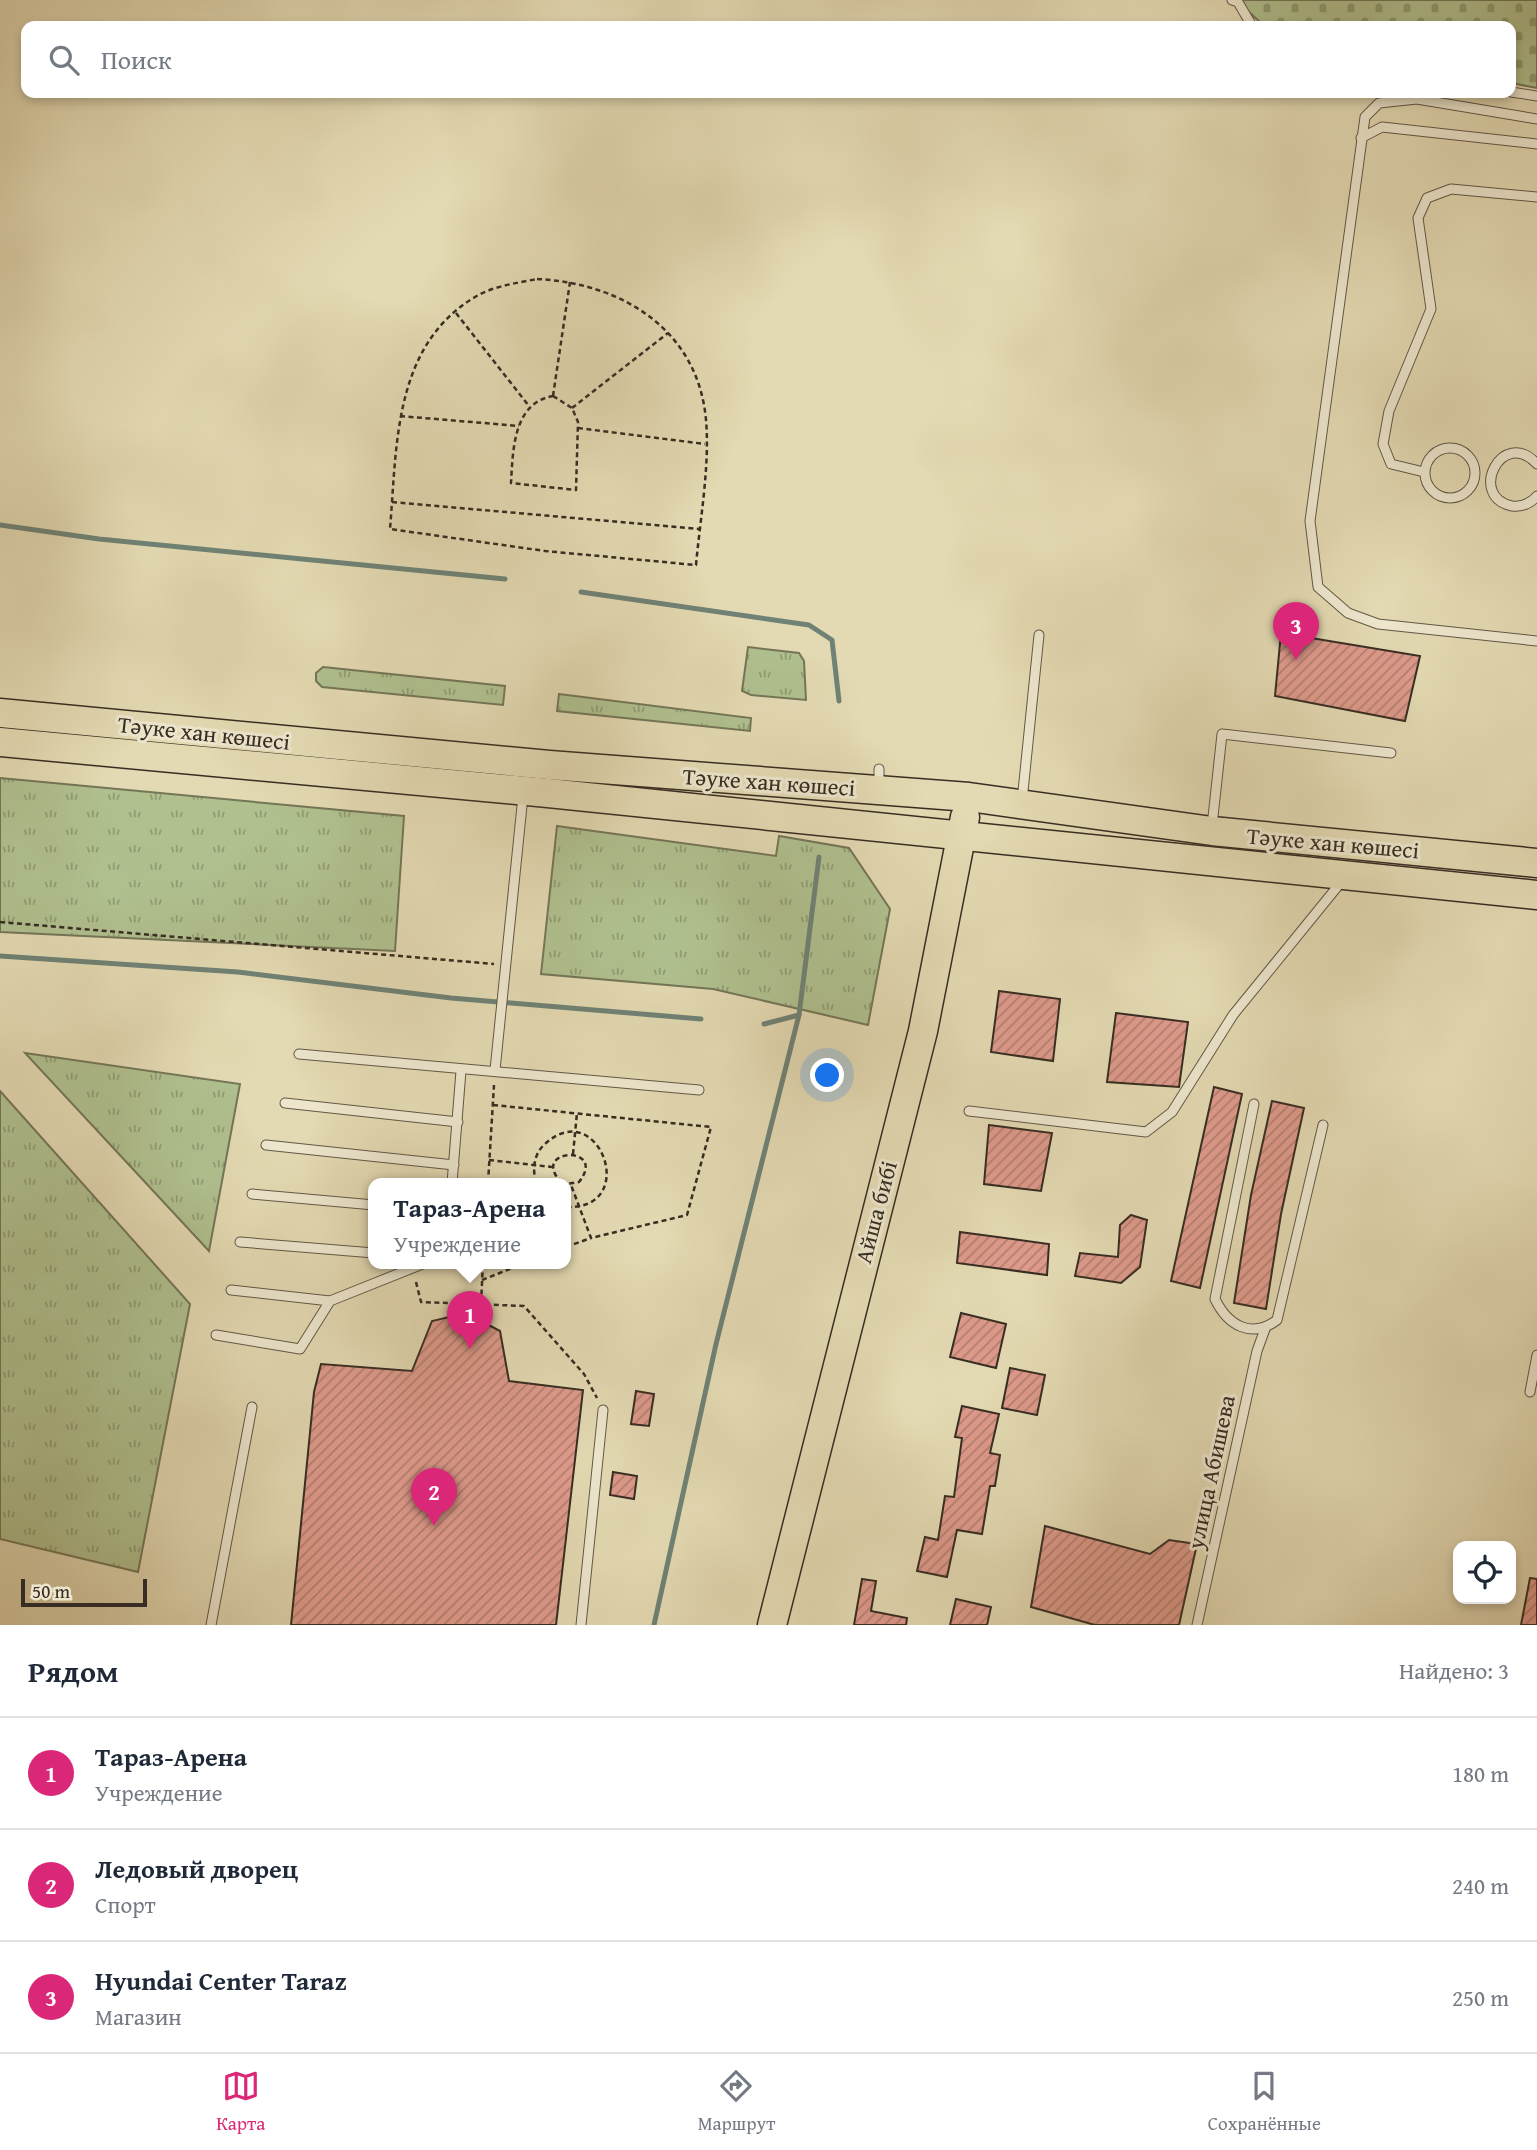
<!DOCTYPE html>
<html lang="ru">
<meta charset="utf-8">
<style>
body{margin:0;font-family:"Gentium Book Plus",serif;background:#f2f2f3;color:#1f2937}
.controls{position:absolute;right:21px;bottom:21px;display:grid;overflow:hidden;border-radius:14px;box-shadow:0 4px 10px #0003}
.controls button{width:63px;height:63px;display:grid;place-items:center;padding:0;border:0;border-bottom:2px solid #e0e1e3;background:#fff;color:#1f2937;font:35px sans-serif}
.scale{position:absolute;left:21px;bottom:18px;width:126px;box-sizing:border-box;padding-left:7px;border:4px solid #372d22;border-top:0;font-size:19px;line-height:24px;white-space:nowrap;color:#372d22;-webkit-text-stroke:5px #ede6cd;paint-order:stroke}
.you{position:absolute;left:828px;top:1076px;width:24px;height:24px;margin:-18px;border:5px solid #fff;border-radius:50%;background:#1a73e8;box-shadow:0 0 0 10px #1a73e833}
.badge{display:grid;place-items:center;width:46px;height:46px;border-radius:50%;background:#db2777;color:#fff;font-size:23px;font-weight:700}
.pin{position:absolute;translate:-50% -58px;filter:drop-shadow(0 2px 4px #0008)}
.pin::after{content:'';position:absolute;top:37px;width:24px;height:21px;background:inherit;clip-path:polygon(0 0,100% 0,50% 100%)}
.popup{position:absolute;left:368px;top:1178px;width:203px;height:91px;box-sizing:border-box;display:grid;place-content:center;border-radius:14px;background:#fff;filter:drop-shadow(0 2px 5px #0005);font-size:23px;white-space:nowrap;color:#747a83}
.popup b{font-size:26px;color:#1f2937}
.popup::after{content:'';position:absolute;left:50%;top:100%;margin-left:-14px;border:14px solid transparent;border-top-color:#fff}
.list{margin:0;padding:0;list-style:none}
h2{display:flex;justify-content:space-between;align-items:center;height:91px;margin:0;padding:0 28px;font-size:30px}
h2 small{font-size:23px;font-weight:400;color:#747a83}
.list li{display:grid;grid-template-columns:46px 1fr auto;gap:21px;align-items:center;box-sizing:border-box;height:112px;padding:0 28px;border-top:2px solid #e0e1e3}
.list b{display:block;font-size:26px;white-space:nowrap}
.list p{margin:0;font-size:23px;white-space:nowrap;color:#747a83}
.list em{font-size:23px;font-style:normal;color:#747a83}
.icon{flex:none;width:38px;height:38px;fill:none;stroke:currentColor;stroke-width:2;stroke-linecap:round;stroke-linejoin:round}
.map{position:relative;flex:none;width:1537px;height:1625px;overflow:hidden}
.search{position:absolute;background:#fff;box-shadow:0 4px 10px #0003;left:21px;right:21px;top:21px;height:77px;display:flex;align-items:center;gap:18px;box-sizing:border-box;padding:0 24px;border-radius:14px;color:#747a83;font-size:26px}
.sheet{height:427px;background:#fff}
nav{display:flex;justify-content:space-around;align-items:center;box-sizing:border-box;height:98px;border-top:2px solid #e0e1e3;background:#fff;font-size:19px;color:#747a83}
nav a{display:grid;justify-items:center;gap:4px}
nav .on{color:#db2777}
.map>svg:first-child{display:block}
.grass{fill:url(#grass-tufts);stroke:#747658;stroke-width:2}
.cemetery{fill:url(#cemetery-stones);stroke:#747658;stroke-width:2}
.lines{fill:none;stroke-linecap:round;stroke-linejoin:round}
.stream{stroke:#6f8275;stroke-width:5}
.building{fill:url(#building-hatch);stroke:#372d22;stroke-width:2}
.lane-casing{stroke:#625846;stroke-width:11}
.primary-casing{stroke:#372d22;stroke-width:31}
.path{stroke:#372d22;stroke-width:2.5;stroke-dasharray:5 3.5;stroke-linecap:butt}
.lane{stroke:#ede6cd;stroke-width:9}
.primary{stroke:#e3d9b2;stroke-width:28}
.labels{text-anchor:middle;stroke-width:6;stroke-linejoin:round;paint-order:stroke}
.street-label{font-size:23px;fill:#372d22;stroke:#ede6cd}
</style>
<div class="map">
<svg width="1537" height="1625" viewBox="0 0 1537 1625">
<defs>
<pattern id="grass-tufts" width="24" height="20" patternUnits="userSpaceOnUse" patternTransform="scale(1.75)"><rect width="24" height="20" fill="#b0c08f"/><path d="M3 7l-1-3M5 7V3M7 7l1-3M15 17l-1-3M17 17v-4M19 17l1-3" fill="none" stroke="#909c74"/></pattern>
<pattern id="cemetery-stones" width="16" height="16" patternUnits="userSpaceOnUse" patternTransform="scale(1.75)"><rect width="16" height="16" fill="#b0c08f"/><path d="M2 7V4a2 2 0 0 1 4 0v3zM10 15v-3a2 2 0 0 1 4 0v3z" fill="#909c74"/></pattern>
<pattern id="building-hatch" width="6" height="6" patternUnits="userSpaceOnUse" patternTransform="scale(1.75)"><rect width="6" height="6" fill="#de9a8b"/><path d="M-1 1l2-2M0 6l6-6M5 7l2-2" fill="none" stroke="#b57e71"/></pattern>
</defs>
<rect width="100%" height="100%" fill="#e3d9b2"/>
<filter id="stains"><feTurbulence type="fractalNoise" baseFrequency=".00286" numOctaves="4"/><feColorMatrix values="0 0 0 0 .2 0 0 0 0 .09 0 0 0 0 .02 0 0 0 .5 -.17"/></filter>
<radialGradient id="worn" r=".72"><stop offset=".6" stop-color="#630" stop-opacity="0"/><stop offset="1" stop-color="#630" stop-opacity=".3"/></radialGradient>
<g class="grass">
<polygon points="748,647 799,653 804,661 806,700 751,695 742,691"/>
<polygon points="323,667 505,686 503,705 322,687 316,681 316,673"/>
<polygon points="559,694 751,718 750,731 557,711"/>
<polygon points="0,778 404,816 395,951 0,932"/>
<polygon points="557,826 776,856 779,836 849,848 890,909 868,1025 713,989 541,974"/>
<polygon points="25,1053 240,1084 209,1251"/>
<polygon points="0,1091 190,1304 138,1572 0,1539"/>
</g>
<polygon class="cemetery" points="1236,0 1537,0 1537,88 1511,83 1511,26 1270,26 1261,23"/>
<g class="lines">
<g class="stream">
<polyline points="0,525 99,539 505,579"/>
<polyline points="581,592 809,625 832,640 839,701"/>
<polyline points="0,956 238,972 451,998 701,1019"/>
<polyline points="764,1024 799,1015 819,857"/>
<polyline points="654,1625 716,1344 799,1015"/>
</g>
</g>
<g class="building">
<polygon points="1281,633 1420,656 1405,721 1275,696"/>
<polygon points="999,991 1060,999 1053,1061 991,1052"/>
<polygon points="1116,1013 1188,1022 1179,1087 1107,1082"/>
<polygon points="1214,1087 1242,1094 1200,1288 1171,1281"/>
<polygon points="1272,1101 1304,1108 1281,1214 1266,1309 1234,1303 1251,1195"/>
<polygon points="989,1125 1052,1133 1041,1191 984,1184"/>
<polygon points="1131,1215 1147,1220 1140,1267 1121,1283 1075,1276 1080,1253 1118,1257 1120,1225"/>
<polygon points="960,1232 1049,1244 1047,1275 957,1263"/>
<polygon points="466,1313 500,1331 509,1381 583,1390 556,1625 291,1625 314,1392 321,1364 412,1371 432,1321"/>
<polygon points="961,1313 1006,1324 996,1368 950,1357"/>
<polygon points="1010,1368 1045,1375 1037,1415 1002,1408"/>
<polygon points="636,1391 654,1394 649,1426 631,1424"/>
<polygon points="962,1406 999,1414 990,1453 1000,1455 995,1486 990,1486 982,1534 957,1530 947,1577 917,1571 925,1537 938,1540 945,1496 954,1497 962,1438 955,1437"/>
<polygon points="613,1472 637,1476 634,1499 610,1495"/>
<polygon points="1045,1526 1150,1554 1169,1540 1197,1544 1179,1625 1095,1625 1031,1607"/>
<polygon points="1530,1578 1537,1579 1537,1625 1521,1625"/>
<polygon points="862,1579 876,1581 871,1611 907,1618 906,1625 854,1625"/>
<polygon points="956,1599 991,1607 987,1625 950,1625"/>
</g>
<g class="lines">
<defs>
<g id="lane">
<polyline points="1232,0 1238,2 1252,26"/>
<polyline points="1511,92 1537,96"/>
<polyline points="1537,119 1417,99 1379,103 1365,117 1310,521 1318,587 1348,613 1378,624 1537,641"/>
<polyline points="1361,138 1382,127 1537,144"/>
<circle cx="1450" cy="473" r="25"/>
<path d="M 1537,464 C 1502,426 1467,497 1512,506 C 1522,507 1531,503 1537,496"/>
<polyline points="1424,472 1391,464 1383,444 1389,411 1431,309 1418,218 1427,198 1451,189 1537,197"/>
<polyline points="879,769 879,788"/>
<polyline points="1022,801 1039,635"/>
<polyline points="1212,826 1222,734 1391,753"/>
<polyline points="299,1054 699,1090"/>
<polyline points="495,1070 523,796"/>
<polyline points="285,1103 458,1122"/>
<path d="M 1254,1104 L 1215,1299 C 1228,1326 1252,1339 1277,1320 L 1323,1125"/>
<polyline points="969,1111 1146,1132 1172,1112 1233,1015 1342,881"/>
<polyline points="266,1145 454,1165"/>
<polyline points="452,1183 461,1071"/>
<polyline points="252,1194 374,1205"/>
<polyline points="240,1242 374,1253"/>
<polyline points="231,1290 330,1301"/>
<polyline points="216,1335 300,1349 330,1301 425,1263"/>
<polyline points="1530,1392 1537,1355"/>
<polyline points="211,1625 252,1407"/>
<polyline points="581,1625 603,1410"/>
<polyline points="1197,1625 1257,1351 1265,1329"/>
</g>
<g id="primary">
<polyline points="0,713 549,765 969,797 1212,831 1537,863"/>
<polyline points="0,742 548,793 1537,895"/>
<polyline points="772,1625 923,1031 965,817"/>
</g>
</defs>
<use href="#lane" class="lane-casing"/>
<use href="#primary" class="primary-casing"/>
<g class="path">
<path d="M 537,279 C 621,283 698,329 706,420 C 710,465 700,520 696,565 L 545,551 L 390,529 C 397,446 393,346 475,297 C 493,286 517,283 537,279 Z"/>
<polyline points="456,313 529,406"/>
<path d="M 553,396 L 572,408 L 578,422 L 576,490 L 511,483 C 513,450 513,403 553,396 Z"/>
<polyline points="553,396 570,282"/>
<polyline points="572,408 668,333"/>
<polyline points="400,416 519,426"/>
<polyline points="578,428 705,444"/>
<polyline points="392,502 699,529"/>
<polyline points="0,922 494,964"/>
<polyline points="493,1105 711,1127 687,1215 591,1238"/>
<polyline points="573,1154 577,1113"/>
<polyline points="489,1160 552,1167"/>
<polyline points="488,1183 494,1085"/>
<path d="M 536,1183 C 532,1168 534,1153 546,1143 C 599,1096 641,1210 566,1207"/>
<path d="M 562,1183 C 527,1148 609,1144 579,1182 L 566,1184"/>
<polyline points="566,1247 591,1238 571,1185"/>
<polyline points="482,1280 525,1263"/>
<polyline points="416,1282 421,1302 524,1306 584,1374 597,1398"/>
<polyline points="481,1303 483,1263"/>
</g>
<use href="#lane" class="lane"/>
<use href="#primary" class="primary"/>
</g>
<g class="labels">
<g class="street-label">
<text transform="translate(204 733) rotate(6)" y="8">Тәуке хан көшесі</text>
<text transform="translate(769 782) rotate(4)" y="8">Тәуке хан көшесі</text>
<text transform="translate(1333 843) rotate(5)" y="8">Тәуке хан көшесі</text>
<text transform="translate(876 1212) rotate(-75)" y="8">Айша бибі</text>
<text transform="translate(1211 1472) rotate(-78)" y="8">улица Абишева</text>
</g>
</g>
<rect width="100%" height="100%" filter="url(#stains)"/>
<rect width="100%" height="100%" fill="url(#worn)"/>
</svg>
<div class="controls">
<button><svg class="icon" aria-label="locate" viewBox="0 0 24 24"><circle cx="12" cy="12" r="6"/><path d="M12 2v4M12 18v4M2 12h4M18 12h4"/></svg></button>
</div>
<div class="scale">50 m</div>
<div class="you"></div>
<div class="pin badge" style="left:470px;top:1349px">1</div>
<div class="popup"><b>Тараз-Арена</b>Учреждение</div>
<div class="pin badge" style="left:434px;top:1526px">2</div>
<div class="pin badge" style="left:1296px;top:660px">3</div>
<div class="search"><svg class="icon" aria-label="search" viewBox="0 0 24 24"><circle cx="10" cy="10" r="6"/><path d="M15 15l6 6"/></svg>Поиск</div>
</div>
<section class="sheet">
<h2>Рядом<small>Найдено: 3</small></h2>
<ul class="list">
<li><span class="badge">1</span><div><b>Тараз-Арена</b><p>Учреждение</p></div><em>180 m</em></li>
<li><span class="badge">2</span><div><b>Ледовый дворец</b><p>Спорт</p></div><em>240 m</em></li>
<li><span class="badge">3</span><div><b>Hyundai Center Taraz</b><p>Магазин</p></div><em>250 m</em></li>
</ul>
</section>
<nav>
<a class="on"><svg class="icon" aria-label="map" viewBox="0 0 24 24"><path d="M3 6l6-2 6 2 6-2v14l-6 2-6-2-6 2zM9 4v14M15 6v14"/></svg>Карта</a>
<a><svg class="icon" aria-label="directions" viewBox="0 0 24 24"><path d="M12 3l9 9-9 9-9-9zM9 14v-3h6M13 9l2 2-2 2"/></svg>Маршрут</a>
<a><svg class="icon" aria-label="saved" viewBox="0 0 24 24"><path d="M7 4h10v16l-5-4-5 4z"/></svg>Сохранённые</a>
</nav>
